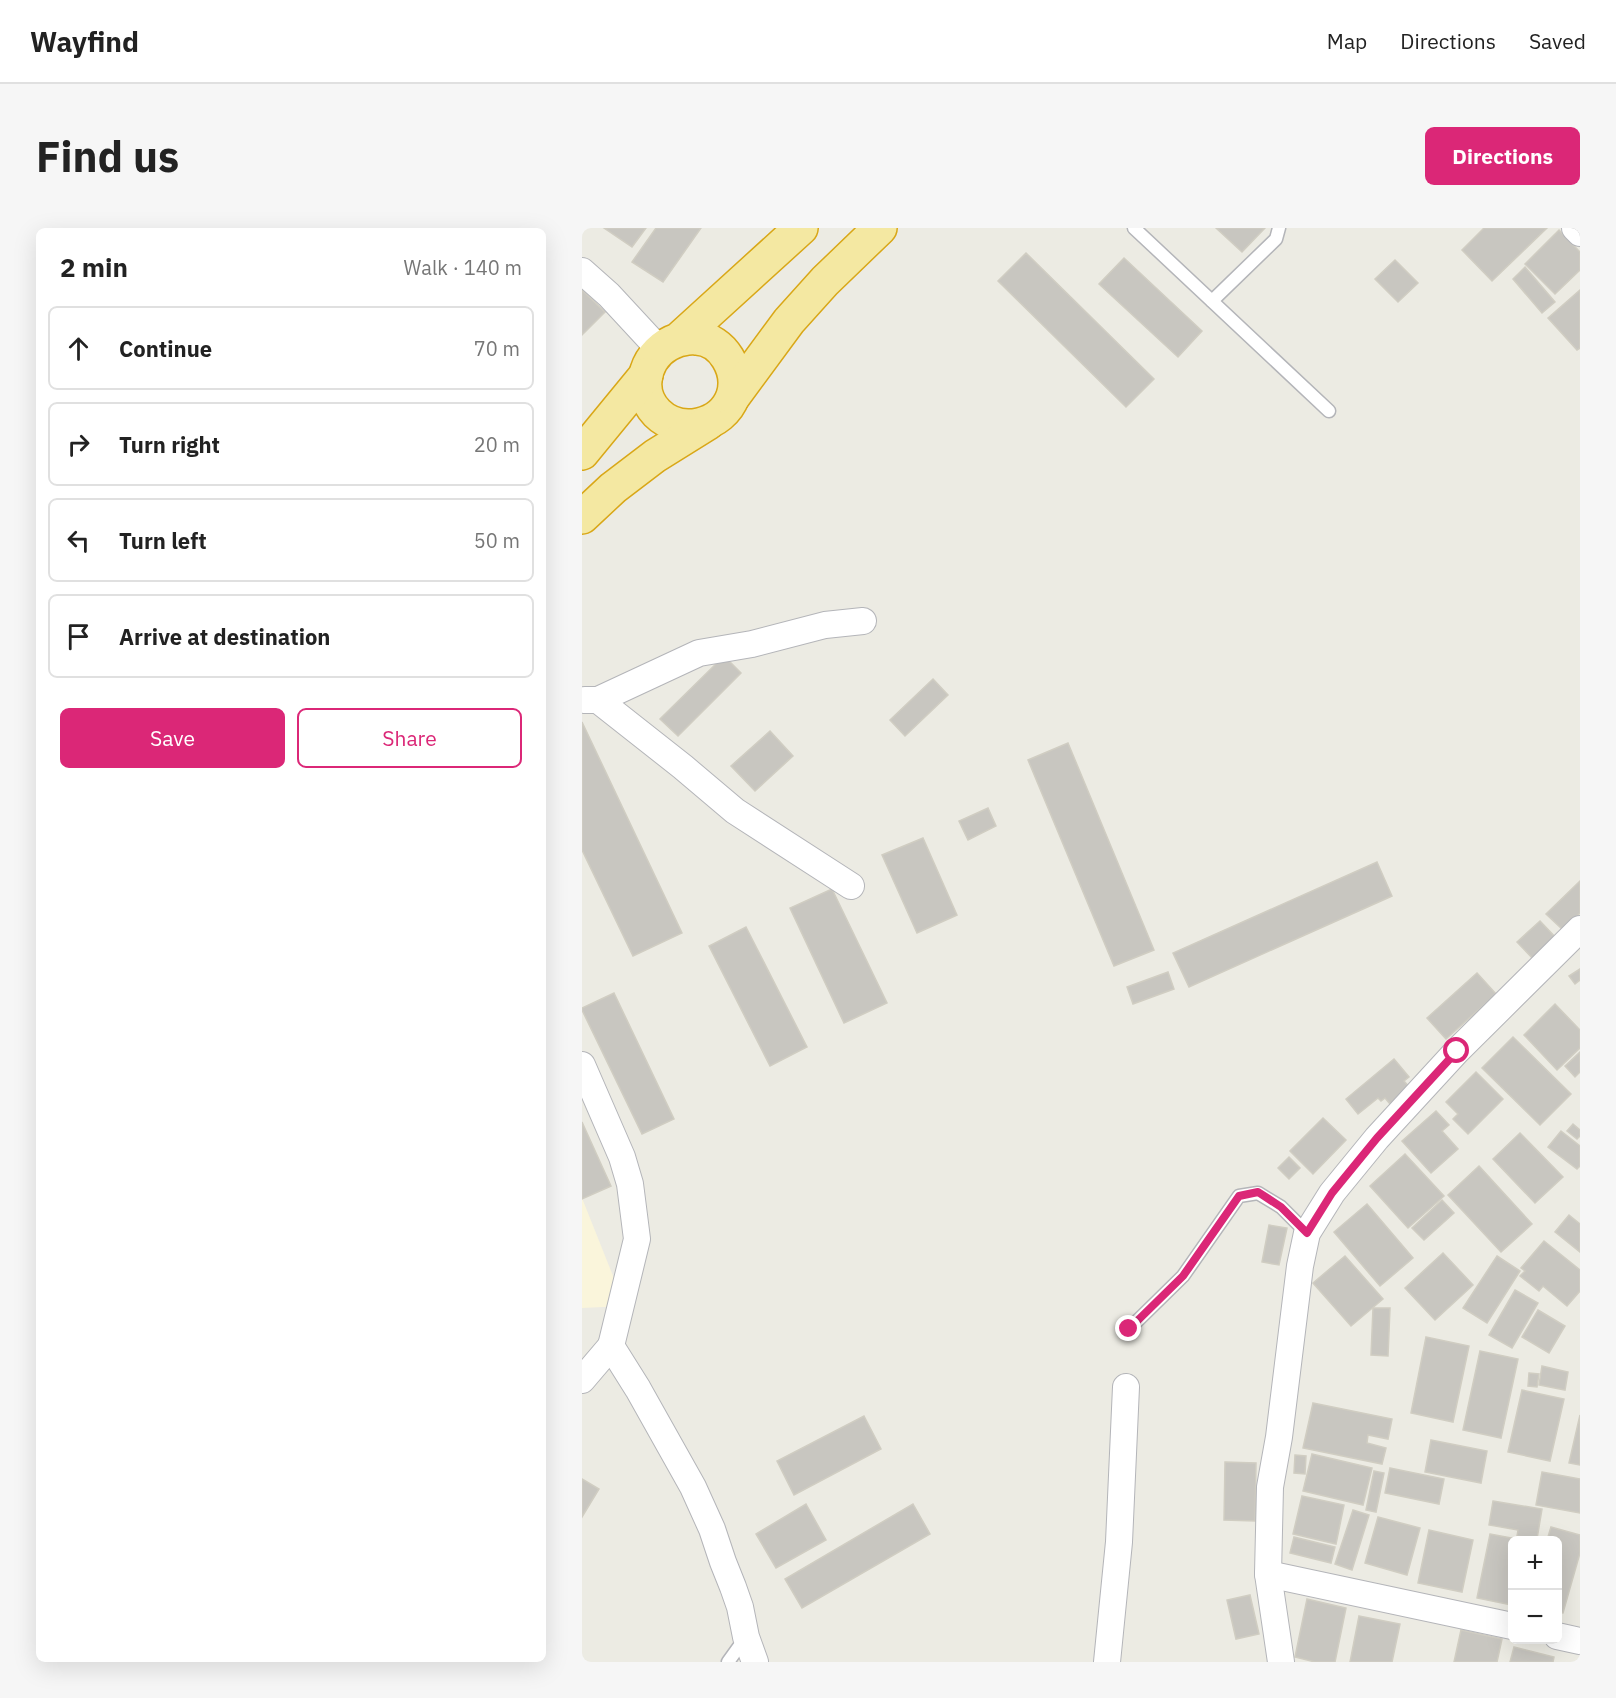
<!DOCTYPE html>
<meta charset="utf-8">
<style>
body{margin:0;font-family:"IBM Plex Sans",sans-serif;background:#f6f6f6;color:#222}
.controls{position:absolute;right:18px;bottom:18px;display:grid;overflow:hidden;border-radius:9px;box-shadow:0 6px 24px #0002}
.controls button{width:54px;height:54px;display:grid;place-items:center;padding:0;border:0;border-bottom:2px solid #e0e0e0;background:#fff;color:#222;font:30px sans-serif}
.stop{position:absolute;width:18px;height:18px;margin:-14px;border:4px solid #db2777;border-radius:50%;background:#fff}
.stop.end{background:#db2777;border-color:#fff;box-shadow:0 2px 6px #0008}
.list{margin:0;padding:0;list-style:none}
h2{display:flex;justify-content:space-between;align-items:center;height:78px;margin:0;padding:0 24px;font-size:26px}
h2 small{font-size:20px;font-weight:400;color:#767676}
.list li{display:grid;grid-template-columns:39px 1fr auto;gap:18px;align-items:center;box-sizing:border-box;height:84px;margin:0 12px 12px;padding:0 12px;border:2px solid #e0e0e0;border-radius:9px}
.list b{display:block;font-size:22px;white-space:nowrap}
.list em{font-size:20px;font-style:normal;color:#767676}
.actions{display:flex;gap:12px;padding:18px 24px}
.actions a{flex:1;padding:14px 0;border:2px solid #db2777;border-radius:9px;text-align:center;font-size:21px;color:#db2777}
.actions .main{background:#db2777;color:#fff}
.icon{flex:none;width:33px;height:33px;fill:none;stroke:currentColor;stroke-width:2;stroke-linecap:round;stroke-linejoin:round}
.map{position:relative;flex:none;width:998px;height:1434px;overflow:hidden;border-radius:9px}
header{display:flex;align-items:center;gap:36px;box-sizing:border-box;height:84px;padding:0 30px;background:#fff;border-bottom:2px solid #e0e0e0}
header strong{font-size:28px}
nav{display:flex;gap:33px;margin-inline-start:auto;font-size:21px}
.intro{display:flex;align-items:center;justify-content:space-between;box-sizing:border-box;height:144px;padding:0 36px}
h1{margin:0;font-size:42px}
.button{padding:15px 27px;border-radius:9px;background:#db2777;color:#fff;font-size:21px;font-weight:700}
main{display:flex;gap:36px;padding:0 36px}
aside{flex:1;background:#fff;border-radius:9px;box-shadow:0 6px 24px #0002}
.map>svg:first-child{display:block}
.commercial{fill:#faf5db}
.building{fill:#c8c6c0;stroke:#d0cdc2;stroke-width:1.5}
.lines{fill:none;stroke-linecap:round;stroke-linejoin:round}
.service-casing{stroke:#b4b5b9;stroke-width:15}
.minor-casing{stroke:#b4b5b9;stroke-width:28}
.trunk-casing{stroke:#d9a717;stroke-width:36}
.service{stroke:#fff;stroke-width:12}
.minor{stroke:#fff;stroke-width:26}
.trunk{stroke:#f4e8a2;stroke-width:33}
.route{stroke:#db2777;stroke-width:8}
</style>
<header>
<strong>Wayfind</strong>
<nav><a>Map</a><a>Directions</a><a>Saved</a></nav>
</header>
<div class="intro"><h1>Find us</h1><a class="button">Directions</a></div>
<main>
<aside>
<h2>2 min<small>Walk · 140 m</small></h2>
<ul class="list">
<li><svg class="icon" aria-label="ahead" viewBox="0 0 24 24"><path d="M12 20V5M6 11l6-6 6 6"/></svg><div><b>Continue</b></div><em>70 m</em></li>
<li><svg class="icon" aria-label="right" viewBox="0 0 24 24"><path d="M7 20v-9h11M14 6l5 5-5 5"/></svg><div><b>Turn right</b></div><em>20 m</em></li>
<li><svg class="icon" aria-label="left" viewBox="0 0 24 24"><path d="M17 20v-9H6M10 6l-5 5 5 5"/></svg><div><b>Turn left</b></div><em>50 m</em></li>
<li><svg class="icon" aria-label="arrive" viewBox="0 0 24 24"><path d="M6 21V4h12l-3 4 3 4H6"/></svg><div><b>Arrive at destination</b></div></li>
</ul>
<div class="actions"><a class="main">Save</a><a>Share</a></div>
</aside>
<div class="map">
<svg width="998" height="1434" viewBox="0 0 998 1434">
<rect width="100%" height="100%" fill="#ecebe3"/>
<polygon class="commercial" points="0,970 43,1078 0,1080"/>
<g class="building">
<polygon points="22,0 64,0 50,19"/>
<polygon points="74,0 119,0 81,54 50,34"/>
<polygon points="634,0 683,0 660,24"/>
<polygon points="902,0 965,0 910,53 880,22"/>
<polygon points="977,2 998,24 998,42 973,66 943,36"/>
<polygon points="444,25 572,151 544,179 416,53"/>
<polygon points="542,30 620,103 596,129 517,56"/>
<polygon points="813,32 836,55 816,74 793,51"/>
<polygon points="943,39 973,74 960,85 931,51"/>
<polygon points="0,62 23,84 0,107"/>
<polygon points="998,62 998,120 995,122 966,90"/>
<polygon points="142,428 159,445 96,508 78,491"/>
<polygon points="351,451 366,467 323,508 308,492"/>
<polygon points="0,494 100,705 51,728 0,622"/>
<polygon points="188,503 211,528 173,563 149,538"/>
<polygon points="486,515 572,722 532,738 446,532"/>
<polygon points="406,580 414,598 386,612 377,593"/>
<polygon points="341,610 375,687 335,705 300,627"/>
<polygon points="795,634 810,668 607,759 591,725"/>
<polygon points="998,653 998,685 981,702 964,686"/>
<polygon points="250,661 305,775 262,795 208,680"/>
<polygon points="958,693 977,713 954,734 935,714"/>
<polygon points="164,699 225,819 188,838 127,718"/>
<polygon points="998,741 998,752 993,756 987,748"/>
<polygon points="586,744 592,761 551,776 545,759"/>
<polygon points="895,745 914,766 864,811 845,790"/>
<polygon points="32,765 92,891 60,906 0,782 0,780"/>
<polygon points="973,776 998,802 998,820 975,842 942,807"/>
<polygon points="931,809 989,866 958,897 900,840"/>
<polygon points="998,824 998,844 993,849 983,838"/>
<polygon points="812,831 827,849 822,853 828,860 808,876 803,870 799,873 796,870 776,886 764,871"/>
<polygon points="894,844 921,871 886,906 871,891 876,886 864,874"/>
<polygon points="854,883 867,897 860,903 876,921 849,945 820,913"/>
<polygon points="741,890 764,912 731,946 708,923"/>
<polygon points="0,894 29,958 0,971"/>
<polygon points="991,896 998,902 998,908 995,911 985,903"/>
<polygon points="979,903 998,918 998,938 995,941 966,919"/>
<polygon points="938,905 981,949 953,975 911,931"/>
<polygon points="823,926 862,968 826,1000 788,958"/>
<polygon points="707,929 718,940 707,951 696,940"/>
<polygon points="897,938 950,996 919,1024 866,967"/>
<polygon points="860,972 872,985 842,1012 830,1000"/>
<polygon points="785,976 831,1030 798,1058 752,1004"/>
<polygon points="987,987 998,996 998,1024 973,1004"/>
<polygon points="687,997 705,1000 697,1037 680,1034"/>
<polygon points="962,1013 998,1042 998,1063 985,1078 961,1058 957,1063 938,1048 943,1043 939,1040"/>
<polygon points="861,1025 891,1057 853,1092 823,1060"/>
<polygon points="763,1028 801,1071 769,1098 731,1055"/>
<polygon points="915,1028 938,1043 905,1095 881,1080"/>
<polygon points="933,1062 956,1075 930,1120 907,1107"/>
<polygon points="791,1080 808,1080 806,1128 789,1127"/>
<polygon points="956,1082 983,1098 967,1125 940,1109"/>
<polygon points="844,1109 887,1118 871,1194 829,1185"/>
<polygon points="898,1123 936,1131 919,1210 881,1202"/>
<polygon points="960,1138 986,1144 983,1162 957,1157"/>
<polygon points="947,1145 957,1146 955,1159 946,1158"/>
<polygon points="940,1162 982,1171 968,1233 926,1224"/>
<polygon points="731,1175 810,1191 806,1211 786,1207 785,1215 804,1220 800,1236 721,1220"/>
<polygon points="998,1187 998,1237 987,1235"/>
<polygon points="282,1188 299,1221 212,1267 195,1233"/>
<polygon points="849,1212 905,1223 899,1255 843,1244"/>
<polygon points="730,1226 790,1240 781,1277 721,1263"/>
<polygon points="713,1227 724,1228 723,1246 712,1245"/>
<polygon points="643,1234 674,1235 673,1293 642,1292"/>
<polygon points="808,1240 862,1251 857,1276 803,1265"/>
<polygon points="792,1243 802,1245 794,1284 784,1282"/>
<polygon points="960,1244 998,1251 998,1285 954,1277"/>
<polygon points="0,1251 17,1261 0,1289"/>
<polygon points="720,1268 762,1277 754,1316 711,1306"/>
<polygon points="911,1273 960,1281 955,1311 935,1308 936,1302 907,1297"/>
<polygon points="224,1276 244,1312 194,1340 174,1306"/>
<polygon points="331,1276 348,1306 220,1380 203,1351"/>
<polygon points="771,1282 787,1287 770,1342 753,1336"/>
<polygon points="796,1289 838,1300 825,1347 783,1335"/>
<polygon points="969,1299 998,1307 998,1325 981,1385 975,1384 975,1312 965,1312"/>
<polygon points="847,1302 891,1312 880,1364 836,1355"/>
<polygon points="908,1306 940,1312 930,1312 930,1377 895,1370"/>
<polygon points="712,1309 753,1319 749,1335 708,1325"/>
<polygon points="668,1367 677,1406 654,1411 645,1372"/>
<polygon points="725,1371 764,1380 753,1434 733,1434 713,1429"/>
<polygon points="777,1388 818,1396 810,1434 768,1434"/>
<polygon points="879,1402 920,1411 915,1434 872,1434"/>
<polygon points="932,1419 972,1429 971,1434 928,1434"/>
</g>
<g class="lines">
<defs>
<g id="service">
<polyline points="552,0 747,183"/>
<polyline points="630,73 694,11 697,0"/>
<polyline points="547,1101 601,1048 657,968 676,965 699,979 725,1005"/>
<polyline points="146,1434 164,1409"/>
</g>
<g id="minor">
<polyline points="993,0 998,5"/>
<polyline points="0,43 27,67 77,121"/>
<polyline points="3,472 16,472 117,425 170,416 243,397 281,393"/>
<polyline points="16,472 101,539 153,583 269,658"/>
<polyline points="0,837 40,929 48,956 55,1011 29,1118 56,1161 111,1259 130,1301 141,1334 151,1359 158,1379 164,1409 173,1434"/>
<polyline points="0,1152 29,1118"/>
<polyline points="686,1346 930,1398"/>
<polyline points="975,1408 998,1413"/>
<polyline points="525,1434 537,1314 544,1159"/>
<polyline points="699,1434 686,1346 688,1259 697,1209 718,1038 725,1005 750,965 795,910 875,823 998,701"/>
</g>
<g id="trunk">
<path d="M 96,112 C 101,111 108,109 114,110 C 141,111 159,143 151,168 C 140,199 98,208 75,185 C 51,160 65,122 96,112 L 219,0"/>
<polyline points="151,169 207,93 243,53 298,0"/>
<polyline points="0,225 64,147"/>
<polyline points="0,289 31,260 73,228 126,195"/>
</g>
</defs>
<use href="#service" class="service-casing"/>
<use href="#minor" class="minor-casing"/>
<use href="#trunk" class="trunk-casing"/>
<use href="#service" class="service"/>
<use href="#minor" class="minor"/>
<use href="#trunk" class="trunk"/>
</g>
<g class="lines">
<polyline class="route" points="547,1101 601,1048 657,968 676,964 699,979 725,1005 750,965 795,910 875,823"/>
</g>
</svg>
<div class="controls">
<button>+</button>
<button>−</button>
</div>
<div class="stop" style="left:875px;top:823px"></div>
<div class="stop end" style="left:547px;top:1101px"></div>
</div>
</main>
